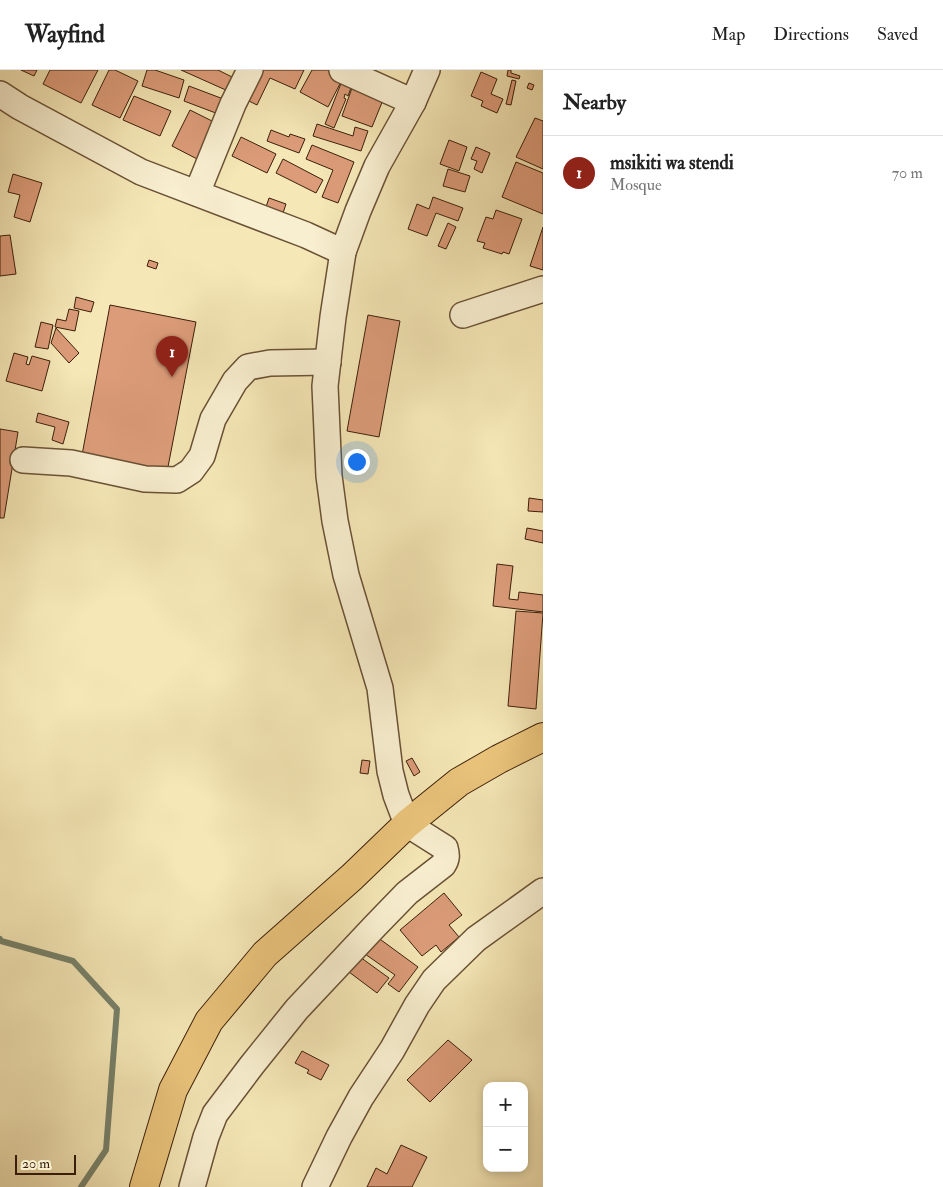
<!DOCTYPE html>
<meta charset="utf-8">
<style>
body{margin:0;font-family:"IM FELL Double Pica",serif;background:#f6f6f6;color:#222}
.controls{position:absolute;right:15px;bottom:15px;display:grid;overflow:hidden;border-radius:10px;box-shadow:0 2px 8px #0003}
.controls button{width:45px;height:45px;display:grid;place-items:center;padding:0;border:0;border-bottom:1px solid #e0e0e0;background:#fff;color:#222;font:25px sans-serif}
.scale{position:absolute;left:15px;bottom:12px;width:61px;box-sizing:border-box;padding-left:5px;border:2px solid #3c1f0a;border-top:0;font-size:14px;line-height:18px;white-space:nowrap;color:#3c1f0a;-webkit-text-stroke:4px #f8efd0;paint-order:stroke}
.you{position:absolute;left:356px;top:391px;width:18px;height:18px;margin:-12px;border:4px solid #fff;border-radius:50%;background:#1a73e8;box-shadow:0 0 0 8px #1a73e833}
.badge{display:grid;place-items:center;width:32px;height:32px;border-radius:50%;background:#8f2418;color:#fff;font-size:16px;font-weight:700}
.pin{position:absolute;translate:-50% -41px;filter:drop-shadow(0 1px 2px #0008)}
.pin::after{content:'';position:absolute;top:26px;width:18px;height:15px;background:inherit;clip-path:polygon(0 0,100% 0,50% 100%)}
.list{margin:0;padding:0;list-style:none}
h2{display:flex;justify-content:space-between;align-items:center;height:65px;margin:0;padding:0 20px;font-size:21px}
h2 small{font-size:16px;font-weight:400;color:#767676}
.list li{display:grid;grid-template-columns:32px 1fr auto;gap:15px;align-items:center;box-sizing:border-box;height:75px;padding:0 20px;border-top:1px solid #e0e0e0}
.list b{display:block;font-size:19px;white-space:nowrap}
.list p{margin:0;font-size:16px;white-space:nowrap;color:#767676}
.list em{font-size:16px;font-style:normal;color:#767676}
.map{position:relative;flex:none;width:543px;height:1117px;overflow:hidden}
header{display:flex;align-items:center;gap:30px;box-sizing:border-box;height:70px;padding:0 25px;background:#fff;border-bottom:1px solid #e0e0e0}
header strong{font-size:24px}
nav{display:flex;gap:28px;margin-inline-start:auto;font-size:18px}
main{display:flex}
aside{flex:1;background:#fff}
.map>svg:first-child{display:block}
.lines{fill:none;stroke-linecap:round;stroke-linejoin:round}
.stream{stroke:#768069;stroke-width:6}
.building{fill:#dc9c79;stroke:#3c1f0a}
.minor-casing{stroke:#6a5135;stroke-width:28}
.major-casing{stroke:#3c1f0a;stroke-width:30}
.minor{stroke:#f8efd0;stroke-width:25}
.major{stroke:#eac47b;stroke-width:28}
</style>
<header>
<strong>Wayfind</strong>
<nav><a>Map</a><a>Directions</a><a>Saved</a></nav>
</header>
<main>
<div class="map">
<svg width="543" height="1117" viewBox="0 0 543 1117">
<rect width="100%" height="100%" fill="#f5e7b6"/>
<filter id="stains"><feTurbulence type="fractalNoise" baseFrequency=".004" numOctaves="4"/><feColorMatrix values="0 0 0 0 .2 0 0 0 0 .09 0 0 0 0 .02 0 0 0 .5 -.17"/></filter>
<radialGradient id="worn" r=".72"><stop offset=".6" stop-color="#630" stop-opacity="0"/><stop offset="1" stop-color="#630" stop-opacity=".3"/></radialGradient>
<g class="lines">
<polyline class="stream" points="0,869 1,871 73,891 117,939 106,1080 81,1117"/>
</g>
<g class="building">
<polygon points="21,0 37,0 34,6"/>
<polygon points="50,0 98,0 81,33 43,14"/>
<polygon points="109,0 115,0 138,11 120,48 92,35"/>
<polygon points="147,0 155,0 184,10 179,28 142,16"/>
<polygon points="181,0 218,0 234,8 228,21"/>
<polygon points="256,0 304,0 295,19 270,8 257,35 243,28"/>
<polygon points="312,0 328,0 343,8 328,37 300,22"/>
<polygon points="508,0 511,0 511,3 520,6 519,9 507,6"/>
<polygon points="481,2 497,9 491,24 503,29 497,43 481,36 483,31 471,26"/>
<polygon points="512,10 516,11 511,35 506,34"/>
<polygon points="342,11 352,15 348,26 345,24 344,28 346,29 334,58 325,54"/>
<polygon points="529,13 534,15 532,20 527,18"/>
<polygon points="189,16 226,30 221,45 184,31"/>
<polygon points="352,18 383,30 372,57 342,46"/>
<polygon points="134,26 171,41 160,66 123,50"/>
<polygon points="190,40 220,55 201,91 172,76"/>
<polygon points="535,48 543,51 543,99 516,87"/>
<polygon points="317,54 353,66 355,57 368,61 361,81 313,66"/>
<polygon points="271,60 289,67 290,64 305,69 299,83 267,71"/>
<polygon points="241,67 276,84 267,103 232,86"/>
<polygon points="449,70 467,77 459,101 440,94"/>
<polygon points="312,75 354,92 338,133 322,127 333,100 306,89"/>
<polygon points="476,77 490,83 482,103 474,99 477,91 471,89"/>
<polygon points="283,89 323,110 316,123 276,103"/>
<polygon points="516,92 543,103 543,144 502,127"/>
<polygon points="448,99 470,106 465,122 443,116"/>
<polygon points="13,104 42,113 30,152 14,147 20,125 8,122"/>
<polygon points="433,127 463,138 458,151 436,143 427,166 408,159 417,134 429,139"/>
<polygon points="269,128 286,134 282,146 265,140"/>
<polygon points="496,140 522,149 509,184 503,182 502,184 483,178 485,173 477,171 486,147 493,149"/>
<polygon points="448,153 456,157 446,179 438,176"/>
<polygon points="543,157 543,200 530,196"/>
<polygon points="10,165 16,204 0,206 0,166"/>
<polygon points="149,190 158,193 156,199 147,196"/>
<polygon points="76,227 94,232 91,242 74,238"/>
<polygon points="110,235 196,252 167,402 82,385"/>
<polygon points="69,239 79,241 75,261 55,257 57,249 66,251"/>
<polygon points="368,245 400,251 379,367 347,361"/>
<polygon points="41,252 53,255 48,279 35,277"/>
<polygon points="56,258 79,283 69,293 51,273"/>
<polygon points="14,283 28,287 26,294 29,295 32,286 50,291 42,321 6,311"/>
<polygon points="38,343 69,352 63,374 52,370 55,357 36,352"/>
<polygon points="0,359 18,362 4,448 0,448"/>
<polygon points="529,428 543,430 543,442 528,441"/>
<polygon points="527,458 543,461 543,473 525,469"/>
<polygon points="497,494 513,496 509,529 518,530 519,522 543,525 543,542 493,536"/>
<polygon points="516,541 543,543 536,639 508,636"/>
<polygon points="412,688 420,702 414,706 406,691"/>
<polygon points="362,690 370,691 368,704 360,703"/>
<polygon points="444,823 462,845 449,855 459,867 441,882 436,875 422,886 400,860"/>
<polygon points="377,867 418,897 399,922 388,914 395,905 365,884"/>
<polygon points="360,887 389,908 377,923 349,902"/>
<polygon points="448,970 472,990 430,1032 407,1010"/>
<polygon points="302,981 329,995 321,1010 307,1003 309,1000 295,993"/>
<polygon points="401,1075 427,1087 412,1117 367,1117 376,1098 387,1104"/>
</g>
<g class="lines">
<defs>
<g id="minor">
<polyline points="342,0 413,32"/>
<polyline points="0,24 20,37 141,102 306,165 343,182"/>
<polyline points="197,123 233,34 250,0"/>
<polyline points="463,245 543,219"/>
<polyline points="23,390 71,393 145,409 177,410 191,401 202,386 213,349 235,311 248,297 270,293 328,292"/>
<path d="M 192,1117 L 206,1067 L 215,1044 L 252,995 L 297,939 L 375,856 L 407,823 L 443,795 C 447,789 447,785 445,778 L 407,754 L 396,725 L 390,701 L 380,618 L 346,505 L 335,451 L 329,406 L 325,316 L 333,247 L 343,182 L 358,141 L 377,96 L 413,32 L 427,0"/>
<polyline points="315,1117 339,1067 361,1027 392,980 417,935 434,910 476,869 543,821"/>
</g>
<polyline id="major" points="144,1117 173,1020 209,951 265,884 352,807 407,754 459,712 499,689 543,667"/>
</defs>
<use href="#minor" class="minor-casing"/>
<use href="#major" class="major-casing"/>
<use href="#minor" class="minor"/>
<use href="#major" class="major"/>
</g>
<rect width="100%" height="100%" filter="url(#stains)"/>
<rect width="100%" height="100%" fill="url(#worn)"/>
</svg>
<div class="controls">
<button>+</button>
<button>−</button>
</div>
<div class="scale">20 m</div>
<div class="you"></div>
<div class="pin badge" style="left:172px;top:307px">1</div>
</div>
<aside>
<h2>Nearby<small></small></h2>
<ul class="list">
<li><span class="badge">1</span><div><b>msikiti wa stendi</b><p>Mosque</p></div><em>70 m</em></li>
</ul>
</aside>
</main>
